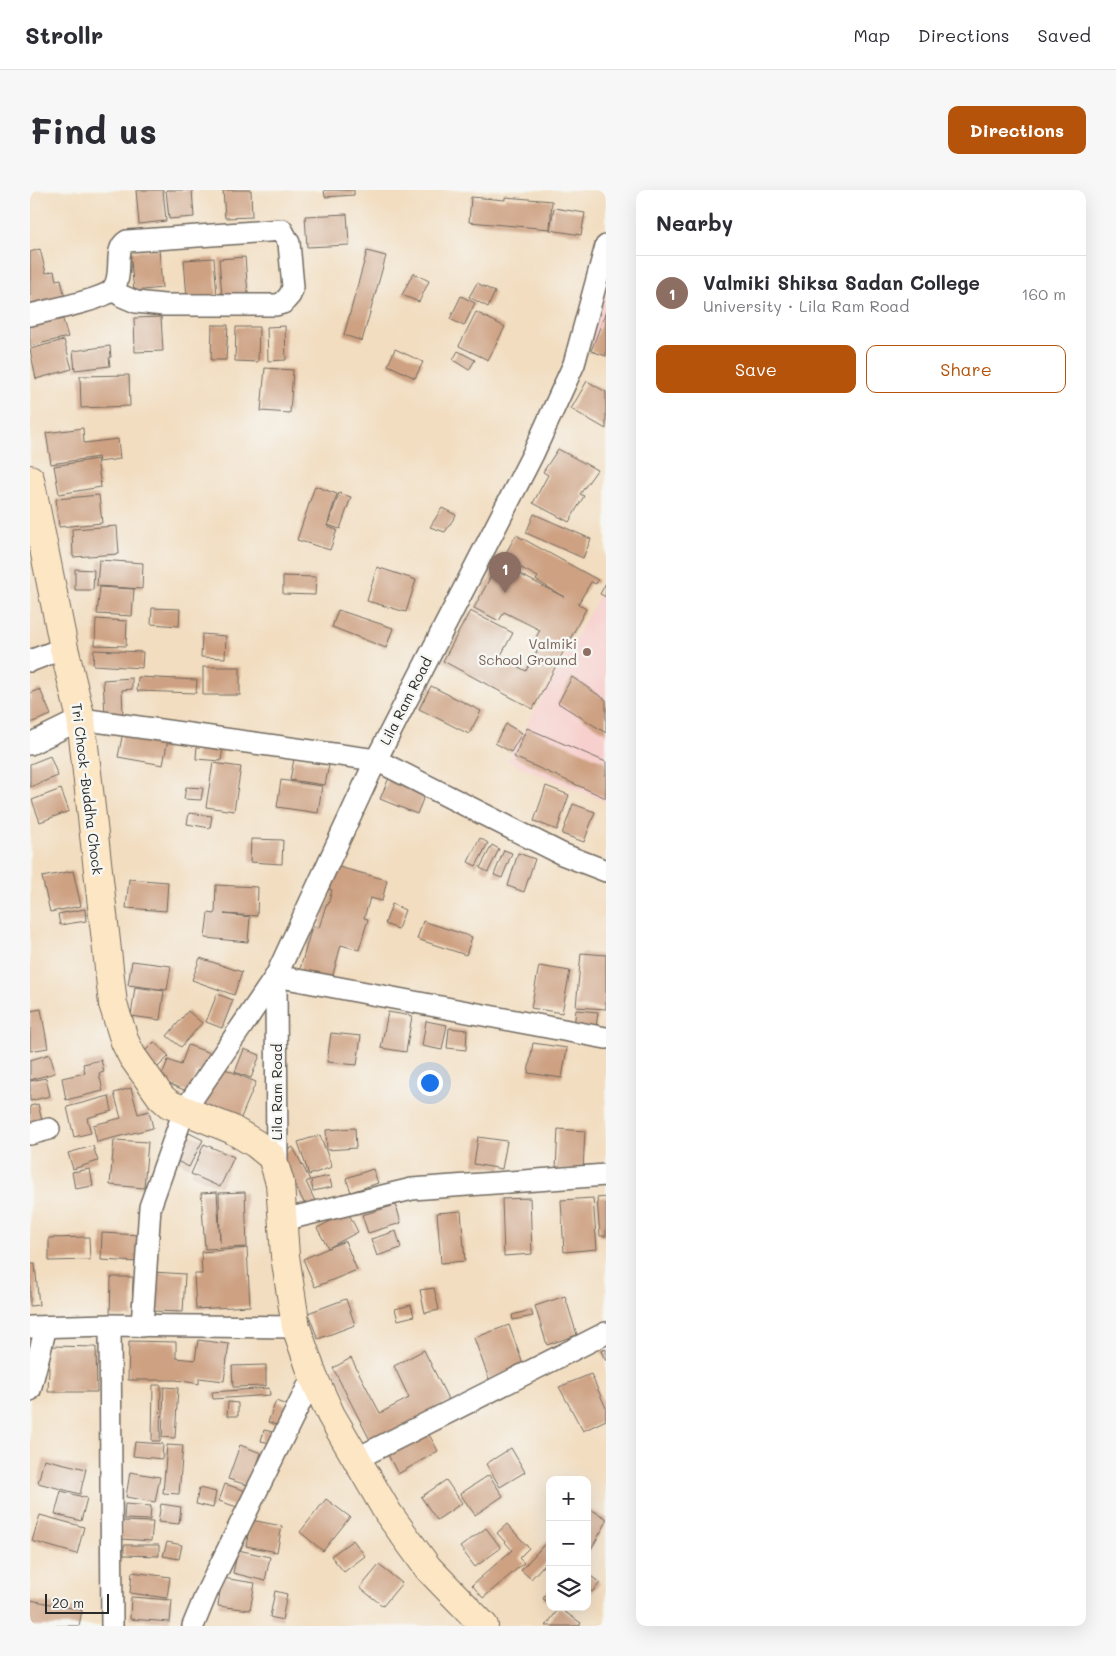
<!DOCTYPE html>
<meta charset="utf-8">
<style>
body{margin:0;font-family:Mali,sans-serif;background:#f7f7f7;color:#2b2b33}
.controls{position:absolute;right:15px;bottom:15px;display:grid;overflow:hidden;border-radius:10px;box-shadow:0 5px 20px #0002}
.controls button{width:45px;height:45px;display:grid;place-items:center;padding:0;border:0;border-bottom:1px solid #e1e1e2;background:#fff;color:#2b2b33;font:25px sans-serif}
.scale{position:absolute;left:15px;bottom:12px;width:64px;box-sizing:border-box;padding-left:5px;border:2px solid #2b2b2b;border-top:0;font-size:14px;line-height:18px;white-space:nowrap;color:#2b2b2b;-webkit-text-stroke:4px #f6f6f2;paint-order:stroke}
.you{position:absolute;left:399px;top:892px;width:18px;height:18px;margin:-12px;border:4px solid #fff;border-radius:50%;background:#1a73e8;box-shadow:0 0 0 8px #1a73e833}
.badge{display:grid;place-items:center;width:32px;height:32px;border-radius:50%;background:#b45309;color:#fff;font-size:16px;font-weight:700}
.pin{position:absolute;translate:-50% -41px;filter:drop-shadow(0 1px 2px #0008)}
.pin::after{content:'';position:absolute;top:26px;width:18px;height:15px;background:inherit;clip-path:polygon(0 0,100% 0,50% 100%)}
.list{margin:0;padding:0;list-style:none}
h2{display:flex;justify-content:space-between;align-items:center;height:65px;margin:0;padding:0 20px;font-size:21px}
h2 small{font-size:16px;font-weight:400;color:#7c7c81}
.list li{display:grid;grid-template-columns:32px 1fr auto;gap:15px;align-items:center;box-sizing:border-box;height:75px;padding:0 20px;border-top:1px solid #e1e1e2}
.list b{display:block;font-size:19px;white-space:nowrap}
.list p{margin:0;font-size:16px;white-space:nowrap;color:#7c7c81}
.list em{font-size:16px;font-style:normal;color:#7c7c81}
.actions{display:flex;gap:10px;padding:15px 20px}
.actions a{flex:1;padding:11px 0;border:1px solid #b45309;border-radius:10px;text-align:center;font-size:18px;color:#b45309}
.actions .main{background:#b45309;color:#fff}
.icon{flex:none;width:28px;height:28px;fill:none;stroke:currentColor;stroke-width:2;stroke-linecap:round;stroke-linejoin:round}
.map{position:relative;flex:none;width:576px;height:1436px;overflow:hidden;border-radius:10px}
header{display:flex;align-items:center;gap:30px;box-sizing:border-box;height:70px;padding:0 25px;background:#fff;border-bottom:1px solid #e1e1e2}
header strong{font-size:24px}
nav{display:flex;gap:28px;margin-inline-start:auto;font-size:18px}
.intro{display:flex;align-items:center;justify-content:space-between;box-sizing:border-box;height:120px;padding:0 30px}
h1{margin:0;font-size:35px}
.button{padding:12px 22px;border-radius:10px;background:#b45309;color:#fff;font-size:18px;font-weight:700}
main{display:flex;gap:30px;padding:0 30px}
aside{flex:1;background:#fff;border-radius:10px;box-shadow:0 5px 20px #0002}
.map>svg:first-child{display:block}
.built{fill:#f7d0cd}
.building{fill:#cea182}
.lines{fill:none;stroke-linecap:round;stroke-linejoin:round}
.street-casing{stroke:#71695f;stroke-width:24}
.secondary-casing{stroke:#71695f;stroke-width:30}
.street{stroke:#fff;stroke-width:21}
.secondary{stroke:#fce6c4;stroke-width:28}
.education-dot{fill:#8d6e63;stroke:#f6f6f2;stroke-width:2}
.labels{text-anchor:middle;stroke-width:5;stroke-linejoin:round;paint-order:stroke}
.education-label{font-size:14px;fill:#785e54;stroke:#f6f6f2;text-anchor:end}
.street-label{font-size:14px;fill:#2b2b2b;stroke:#f6f6f2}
</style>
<header>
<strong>Strollr</strong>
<nav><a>Map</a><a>Directions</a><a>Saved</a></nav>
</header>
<div class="intro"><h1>Find us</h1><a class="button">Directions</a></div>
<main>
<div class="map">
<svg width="576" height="1436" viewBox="0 0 576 1436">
<rect width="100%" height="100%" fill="#f6f6f2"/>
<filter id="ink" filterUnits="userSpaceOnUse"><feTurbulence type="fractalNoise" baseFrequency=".02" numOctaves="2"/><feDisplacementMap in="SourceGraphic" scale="10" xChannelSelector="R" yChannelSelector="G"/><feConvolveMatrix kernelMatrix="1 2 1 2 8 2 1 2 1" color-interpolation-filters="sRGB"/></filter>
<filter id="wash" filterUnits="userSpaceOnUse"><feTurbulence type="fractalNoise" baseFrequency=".0096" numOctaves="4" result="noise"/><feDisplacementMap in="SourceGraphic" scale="20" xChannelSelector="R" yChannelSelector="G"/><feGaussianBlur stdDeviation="1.12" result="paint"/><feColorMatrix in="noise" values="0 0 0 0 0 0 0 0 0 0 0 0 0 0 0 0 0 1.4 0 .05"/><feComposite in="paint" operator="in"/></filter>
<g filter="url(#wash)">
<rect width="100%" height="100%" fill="#f2ddc0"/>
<g class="built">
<polygon points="576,93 576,162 559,153"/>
<polygon points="576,393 576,612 477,571"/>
</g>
<g id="blocks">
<g class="building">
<polygon points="106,0 133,0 136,31 109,34"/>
<polygon points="136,0 162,0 164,27 139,29"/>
<polygon points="193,0 221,0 222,27 195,28"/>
<polygon points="294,0 324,0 324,5 295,7"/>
<polygon points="441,7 475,10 475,7 522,11 520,39 439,32"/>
<polygon points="524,18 555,23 551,45 520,40"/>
<polygon points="317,24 319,55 277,57 275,26"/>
<polygon points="10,59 16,83 24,81 26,90 31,89 35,109 0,117 0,62"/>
<polygon points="129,59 132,98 104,101 100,62"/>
<polygon points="337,61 356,66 332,151 314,145"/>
<polygon points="215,67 218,104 192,106 189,69"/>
<polygon points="184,68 187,106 157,108 154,70"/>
<polygon points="383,83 399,91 389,112 372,105"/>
<polygon points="447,93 465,102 458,117 439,107"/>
<polygon points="431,106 445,113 434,136 420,129"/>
<polygon points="576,121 576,166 561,161"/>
<polygon points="446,122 475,137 458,170 429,156"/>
<polygon points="31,123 38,147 0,156 0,132"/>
<polygon points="131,127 133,161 105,162 104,128"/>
<polygon points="182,135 198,135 196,170 181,170"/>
<polygon points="255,136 256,170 238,171 237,137"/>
<polygon points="206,137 229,137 228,172 205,171"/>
<polygon points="34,150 42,179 6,189 0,159"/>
<polygon points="80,156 81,167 79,168 80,176 45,180 43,161"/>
<polygon points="365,159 393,172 385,188 358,175"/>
<polygon points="428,161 445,170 439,180 423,170"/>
<polygon points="235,178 263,180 260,223 231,221"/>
<polygon points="99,185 100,216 51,218 50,186"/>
<polygon points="557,191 576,202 576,239 541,219"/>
<polygon points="53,238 54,253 88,249 90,269 69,272 68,267 21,274 16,243"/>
<polygon points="528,259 567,280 550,304 554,306 539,332 503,313 518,285 513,282"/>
<polygon points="67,269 71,297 29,304 24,276"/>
<polygon points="285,296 307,304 297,336 307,340 300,360 267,350"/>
<polygon points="309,303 321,307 310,339 298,335"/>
<polygon points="69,305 72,333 29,337 26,309"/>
<polygon points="412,318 426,325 415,342 400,337"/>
<polygon points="504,324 561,349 553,368 496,343"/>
<polygon points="87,336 89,364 43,367 42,339"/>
<polygon points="486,345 568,390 566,394 561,392 548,414 556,419 503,519 413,471 440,421 483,443 470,467 496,481 510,456 503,453 510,440 474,422 469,431 444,418 468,373 534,407 506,390 508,387 473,368"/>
<polygon points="69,370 113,373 112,399 67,396"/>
<polygon points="347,377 386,390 376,422 337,411"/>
<polygon points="45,379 64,380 63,400 45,400"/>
<polygon points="253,386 286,387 285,405 253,404"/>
<polygon points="576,393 576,407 570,404"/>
<polygon points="70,397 104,399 102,426 67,424"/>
<polygon points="122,418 150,419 149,436 121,434"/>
<polygon points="308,420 363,438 356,458 302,437"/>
<polygon points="66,429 97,431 96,456 65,455"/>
<polygon points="172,444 196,446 195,468 171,467"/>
<polygon points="64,460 113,462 112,478 63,475"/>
<rect x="173" y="477" width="37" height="28"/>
<polygon points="108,487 167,490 166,503 107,501"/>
<polygon points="542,487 576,510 576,543 528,513"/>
<polygon points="102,488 102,499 92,500 93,524 75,525 73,490"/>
<polygon points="401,496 451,521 439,544 389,519"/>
<polygon points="10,499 21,525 0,533 0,503"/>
<polygon points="476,534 492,543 481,562 465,553"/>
<polygon points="497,538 576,572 576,608 484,567"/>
<polygon points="93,542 138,549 133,575 88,567"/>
<polygon points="167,555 193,557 191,571 166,569"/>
<polygon points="20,566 28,586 0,597 0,574"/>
<polygon points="264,569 299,575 295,595 260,590"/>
<polygon points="183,573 211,577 204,621 176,617"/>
<polygon points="359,588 395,604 387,624 350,609"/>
<polygon points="251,590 292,596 288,623 247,617"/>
<polygon points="516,596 539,605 527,640 504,631"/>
<polygon points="156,597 173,598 171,610 154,609"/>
<polygon points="31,599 39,621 10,632 2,610"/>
<polygon points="543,614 565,622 554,652 532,644"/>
<polygon points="159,623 182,626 180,638 157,634"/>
<polygon points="450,648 458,653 446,676 438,672"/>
<polygon points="221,649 253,650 252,674 220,672"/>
<polygon points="462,655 469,659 458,682 450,678"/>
<polygon points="474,660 482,663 472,688 464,685"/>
<polygon points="488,663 505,669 494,702 478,696"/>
<polygon points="305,676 357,690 352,711 340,708 334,728 338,729 329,760 311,755 301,792 269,783 282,736 289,738 296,715 298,715 302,700 299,699"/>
<polygon points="43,681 51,716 20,722 12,687"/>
<polygon points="99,689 138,692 136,721 96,718"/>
<polygon points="186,695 228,697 227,726 194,724 220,727 218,752 175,748 178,723 185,724"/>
<polygon points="362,714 375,720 368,739 355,734"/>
<polygon points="55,719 56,731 30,735 28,724"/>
<polygon points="393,731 442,747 436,765 387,749"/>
<polygon points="551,763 576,765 576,819 546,817"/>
<polygon points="170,768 212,782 204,805 162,790"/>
<polygon points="102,771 141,776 137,800 98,795"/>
<polygon points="509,776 540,781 532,823 501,818"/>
<polygon points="105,797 134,801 130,830 101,826"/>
<polygon points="187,804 203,810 192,838 176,832"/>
<polygon points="11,819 18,858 0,861 0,821"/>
<polygon points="546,820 568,822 566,838 544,836"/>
<polygon points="158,821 172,833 151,857 137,846"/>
<polygon points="358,822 382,826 376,862 351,858"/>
<polygon points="396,831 417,835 412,860 392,856"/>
<polygon points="419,838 437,840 436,860 417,858"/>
<polygon points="301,843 331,846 327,875 297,872"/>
<polygon points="124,852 139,866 124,881 109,867"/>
<polygon points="503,853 537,858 532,888 498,883"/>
<polygon points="158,855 183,864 176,884 167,881 159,902 130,890 138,870 151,875"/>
<polygon points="214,859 230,865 221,888 205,882"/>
<polygon points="20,864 25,883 0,890 0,870"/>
<polygon points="71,870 74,882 69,883 73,901 36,910 32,888 55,883 53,874"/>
<polygon points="188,876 226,892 210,930 172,914"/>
<polygon points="16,888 20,906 0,911 0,891"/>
<polygon points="101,898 108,924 119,921 123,938 67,952 63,935 91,928 84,903"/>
<polygon points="79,906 82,921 57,928 61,943 44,947 37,917"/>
<polygon points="8,914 12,931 0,934 0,916"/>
<polygon points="325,938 326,958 297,960 296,940"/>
<polygon points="528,939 555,941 553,981 526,979"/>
<polygon points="159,943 173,950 159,977 145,970"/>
<polygon points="290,945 302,977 279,985 268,952"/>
<polygon points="448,947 477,951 472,979 444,974"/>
<polygon points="84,950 118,952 114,998 80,995"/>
<polygon points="174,954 204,967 190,997 161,984"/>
<polygon points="63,956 68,971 43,979 38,963"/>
<polygon points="263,957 280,990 276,992 288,1017 279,1022 249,965"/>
<polygon points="60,979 63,996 45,999 42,982"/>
<polygon points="343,979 348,993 321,1002 316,988"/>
<polygon points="299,986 302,997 283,1001 281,990"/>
<polygon points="187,1002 190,1053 189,1003 215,1002 217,1057 175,1059 171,1003"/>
<polygon points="576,1007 576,1046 570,1046 567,1008"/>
<polygon points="500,1008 502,1064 474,1066 472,1009"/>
<polygon points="563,1008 567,1059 534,1062 531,1010"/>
<polygon points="366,1015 371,1033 338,1043 332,1025"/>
<polygon points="431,1021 435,1071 411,1073 407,1023"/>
<polygon points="318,1022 328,1042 298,1058 287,1038"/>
<polygon points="366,1041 371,1058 347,1066 341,1049"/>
<polygon points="72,1043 110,1045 109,1072 71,1070"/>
<polygon points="59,1047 60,1070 19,1071 19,1048"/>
<polygon points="315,1051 327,1080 285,1097 273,1069"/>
<polygon points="217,1058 220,1116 166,1119 164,1084 172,1084 171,1062"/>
<polygon points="0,1074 5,1074 9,1115 0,1116"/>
<polygon points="123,1082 155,1084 153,1122 122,1121"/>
<polygon points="81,1087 103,1087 102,1127 80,1127"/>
<polygon points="404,1098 409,1120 395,1123 390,1100"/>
<polygon points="535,1106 547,1145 517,1155 505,1116"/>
<polygon points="316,1109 325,1135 288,1149 278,1123"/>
<polygon points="381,1115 384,1126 368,1130 365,1119"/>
<polygon points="501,1120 503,1126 483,1130 482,1125"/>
<polygon points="479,1135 494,1177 459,1189 444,1148"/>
<polygon points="168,1150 199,1154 194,1191 169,1188 169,1194 146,1190 98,1190 99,1151 146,1152 146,1168 165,1170"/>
<polygon points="20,1156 66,1157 67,1202 18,1202"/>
<polygon points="576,1159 576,1171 571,1161"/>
<polygon points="394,1160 419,1211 342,1254 303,1178 321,1168 350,1223 379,1208 364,1176"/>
<polygon points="236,1175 236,1196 203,1197 202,1176"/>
<polygon points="561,1184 576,1218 576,1230 553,1241 529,1197"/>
<polygon points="123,1195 131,1195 130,1251 122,1251"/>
<polygon points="134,1197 148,1198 145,1248 132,1247"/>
<polygon points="239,1198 240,1205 183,1209 182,1202"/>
<polygon points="246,1211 262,1217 255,1238 238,1232"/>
<polygon points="198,1212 208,1213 208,1226 197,1226"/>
<polygon points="396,1239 408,1261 368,1284 356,1261"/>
<polygon points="234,1240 248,1243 245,1254 231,1251"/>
<polygon points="105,1252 133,1254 132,1269 103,1266"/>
<polygon points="137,1255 153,1256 149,1304 133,1303"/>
<polygon points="210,1255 231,1263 220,1296 198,1289"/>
<polygon points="481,1258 495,1282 470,1297 456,1274"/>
<polygon points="14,1269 56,1279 50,1304 8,1293"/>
<polygon points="100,1282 130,1287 125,1312 96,1307"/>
<polygon points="459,1285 473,1306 445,1325 430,1304"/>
<polygon points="416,1290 432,1313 407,1330 391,1307"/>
<polygon points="195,1294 216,1301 210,1318 189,1311"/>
<polygon points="169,1298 186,1302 183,1318 166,1314"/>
<polygon points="31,1301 57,1308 51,1331 25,1324"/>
<polygon points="296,1309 320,1327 293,1361 270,1342"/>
<polygon points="95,1314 121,1316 120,1330 94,1329"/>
<polygon points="131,1314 151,1317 149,1334 128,1332"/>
<polygon points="562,1320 576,1328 576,1333 557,1366 557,1329"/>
<polygon points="10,1325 54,1337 47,1364 2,1351"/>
<polygon points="221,1330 252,1336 247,1362 216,1356"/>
<polygon points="92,1331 123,1332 121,1351 91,1349"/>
<polygon points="477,1334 499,1358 489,1368 494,1373 453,1408 442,1395 482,1360 467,1343"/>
<polygon points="456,1338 471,1358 445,1377 430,1357"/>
<polygon points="520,1348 520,1368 501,1389 491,1380"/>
<polygon points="323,1350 335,1366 314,1382 301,1366"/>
<polygon points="137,1352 152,1355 149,1369 133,1366"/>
<polygon points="94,1355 129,1355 129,1366 94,1365"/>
<polygon points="208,1360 240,1367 235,1391 203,1383"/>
<polygon points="349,1375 372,1393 353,1416 330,1398"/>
<polygon points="102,1382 140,1387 137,1408 100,1403"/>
<polygon points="557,1383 570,1393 562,1402 557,1398"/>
<polygon points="192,1388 225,1393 220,1420 188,1416"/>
<polygon points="520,1396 520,1413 513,1409"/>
<polygon points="245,1401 257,1404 252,1430 240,1427"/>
<polygon points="101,1407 142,1410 140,1432 100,1429"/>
<polygon points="0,1410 52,1420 49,1436 0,1436"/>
<polygon points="529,1418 551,1433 549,1436 516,1436"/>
</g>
</g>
</g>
<g filter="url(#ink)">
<use href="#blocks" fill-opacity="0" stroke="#71695f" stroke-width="1"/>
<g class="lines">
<defs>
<g id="street">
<path d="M 0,125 C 16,121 72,110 82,100 C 95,86 82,60 97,51 L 252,40 L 259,53 L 263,97 L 260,105 L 253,113 L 246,115 L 134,115 L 106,112 L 92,106 L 83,99"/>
<polyline points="0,471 34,458"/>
<polyline points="0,554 51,529 346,570 532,664 576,681"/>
<polyline points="0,944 19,939"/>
<polyline points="247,981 246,786 346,570 503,264 544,174 576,56"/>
<polyline points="253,1030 382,999 576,985"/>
<polyline points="80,1135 82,1436"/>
<polyline points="112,1136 120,1017 154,921 246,786 576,848"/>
<polyline points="0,1137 80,1135 266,1137"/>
<polyline points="0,1200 16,1137"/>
<polyline points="326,1269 576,1143"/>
<polyline points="163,1436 177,1402 283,1186"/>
</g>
<polyline id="secondary" points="0,289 34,458 51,529 83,814 95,852 102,866 131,907 139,914 201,939 226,954 242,967 250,993 255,1066 266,1137 283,1186 301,1225 358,1323 398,1378 454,1436"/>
</defs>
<use href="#street" class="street-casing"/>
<use href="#secondary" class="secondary-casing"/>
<use href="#street" class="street"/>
<use href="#secondary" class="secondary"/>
</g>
</g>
<circle class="education-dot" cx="557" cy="462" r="5"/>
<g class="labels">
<g class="education-label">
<text x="547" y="459">Valmiki<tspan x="547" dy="16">School Ground</tspan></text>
</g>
<g class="street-label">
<text transform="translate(376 511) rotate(-63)" y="5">Lila Ram Road</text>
<text transform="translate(57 599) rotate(83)" y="5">Tri Chock -Buddha Chock</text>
<text transform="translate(247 902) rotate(-90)" y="5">Lila Ram Road</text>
</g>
</g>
</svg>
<div class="controls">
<button>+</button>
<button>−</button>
<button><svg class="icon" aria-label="layers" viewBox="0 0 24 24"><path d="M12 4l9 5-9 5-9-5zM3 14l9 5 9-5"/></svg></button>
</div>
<div class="scale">20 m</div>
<div class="you"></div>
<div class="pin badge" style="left:475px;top:403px;background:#8d6e63">1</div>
</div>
<aside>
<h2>Nearby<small></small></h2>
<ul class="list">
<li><span class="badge" style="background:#8d6e63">1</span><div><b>Valmiki Shiksa Sadan College</b><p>University · Lila Ram Road</p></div><em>160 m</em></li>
</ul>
<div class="actions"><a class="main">Save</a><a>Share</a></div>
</aside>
</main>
